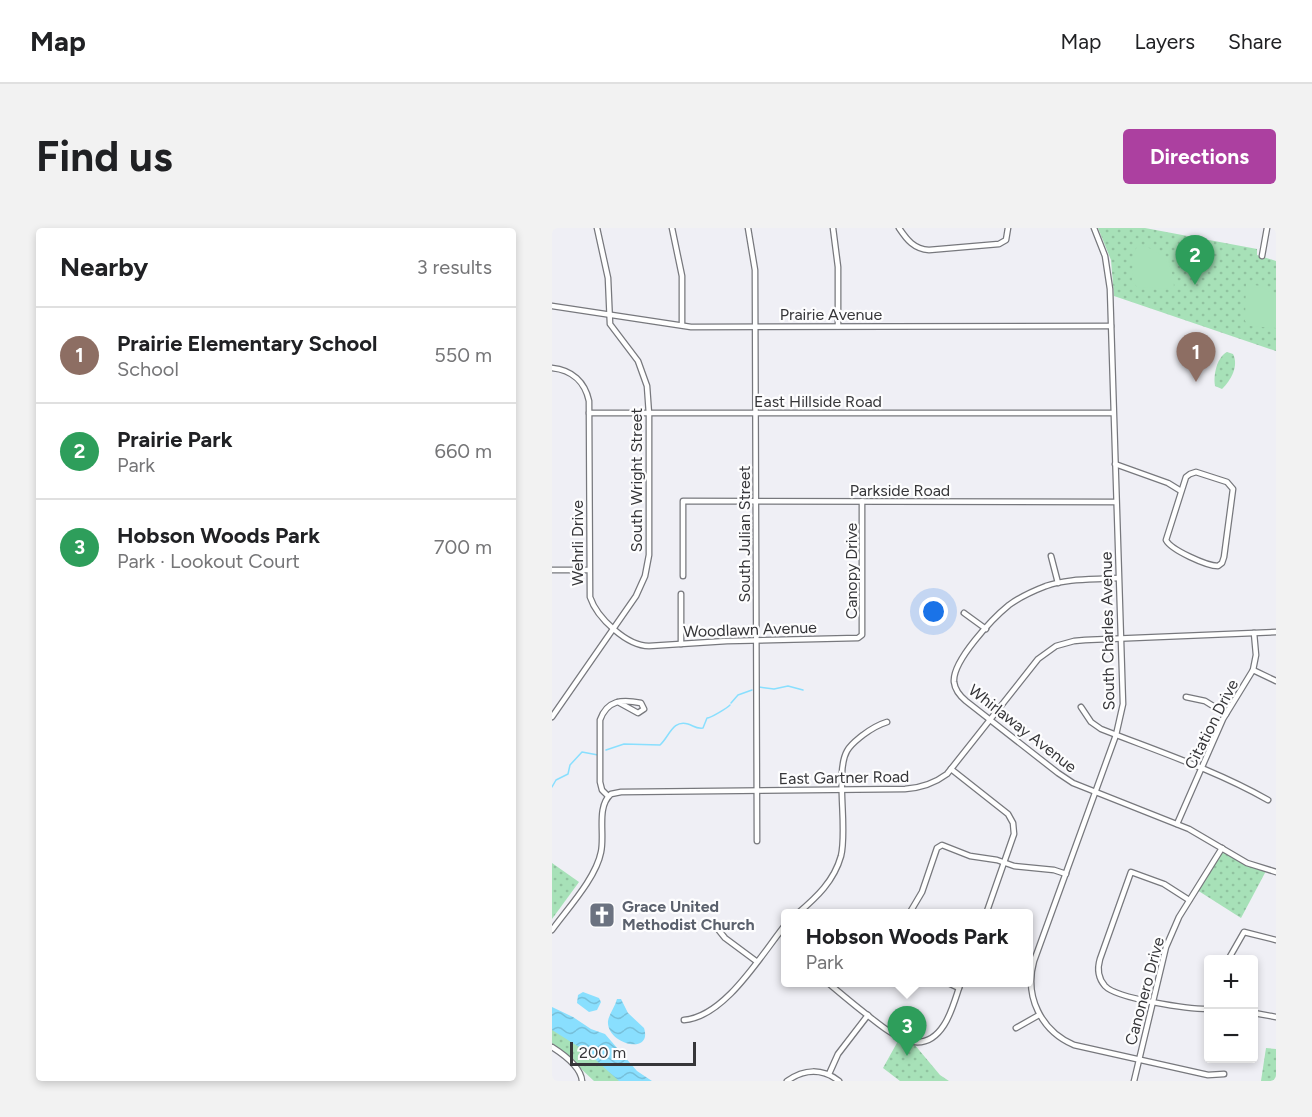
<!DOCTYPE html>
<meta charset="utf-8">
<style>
body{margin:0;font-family:Figtree,sans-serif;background:#f2f2f2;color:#202124}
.controls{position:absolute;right:18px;bottom:18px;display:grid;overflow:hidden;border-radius:6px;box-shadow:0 3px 9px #0003}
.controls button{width:54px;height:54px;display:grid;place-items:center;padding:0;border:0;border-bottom:2px solid #e0e0e0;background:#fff;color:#202124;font:30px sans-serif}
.scale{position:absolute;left:18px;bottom:15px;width:126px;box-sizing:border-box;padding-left:6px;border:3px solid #363639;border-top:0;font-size:16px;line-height:21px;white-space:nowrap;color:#363639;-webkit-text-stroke:4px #fdfdfe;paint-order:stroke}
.you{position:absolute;left:382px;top:384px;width:21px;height:21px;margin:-15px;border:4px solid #fff;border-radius:50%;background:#1a73e8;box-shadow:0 0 0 9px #1a73e833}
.badge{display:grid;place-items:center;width:39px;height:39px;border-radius:50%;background:#ac40a0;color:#fff;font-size:20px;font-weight:700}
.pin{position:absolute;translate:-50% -50px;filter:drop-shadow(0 2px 3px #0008)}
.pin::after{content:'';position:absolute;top:32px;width:21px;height:18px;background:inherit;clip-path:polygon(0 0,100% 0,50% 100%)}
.popup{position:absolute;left:229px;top:681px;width:252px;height:78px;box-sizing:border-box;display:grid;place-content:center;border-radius:6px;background:#fff;filter:drop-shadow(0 2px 4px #0005);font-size:20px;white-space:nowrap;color:#757577}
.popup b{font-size:22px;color:#202124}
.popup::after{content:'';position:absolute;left:50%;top:100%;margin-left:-12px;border:12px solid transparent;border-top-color:#fff}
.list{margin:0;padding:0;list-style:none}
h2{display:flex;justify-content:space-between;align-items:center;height:78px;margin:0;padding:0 24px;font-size:26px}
h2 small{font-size:20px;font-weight:400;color:#757577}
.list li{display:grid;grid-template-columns:39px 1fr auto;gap:18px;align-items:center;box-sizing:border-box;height:96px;padding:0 24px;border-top:2px solid #e0e0e0}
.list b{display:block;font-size:22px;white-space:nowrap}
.list p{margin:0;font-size:20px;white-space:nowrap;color:#757577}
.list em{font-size:20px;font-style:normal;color:#757577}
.map{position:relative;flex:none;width:724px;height:853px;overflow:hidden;border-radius:6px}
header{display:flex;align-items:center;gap:36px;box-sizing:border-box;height:84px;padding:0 30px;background:#fff;border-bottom:2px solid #e0e0e0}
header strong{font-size:28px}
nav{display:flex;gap:33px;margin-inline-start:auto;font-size:21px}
.intro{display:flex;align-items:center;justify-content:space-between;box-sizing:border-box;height:144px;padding:0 36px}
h1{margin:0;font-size:42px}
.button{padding:15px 27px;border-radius:6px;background:#ac40a0;color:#fff;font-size:21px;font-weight:700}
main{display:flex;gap:36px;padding:0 36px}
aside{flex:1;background:#fff;border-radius:6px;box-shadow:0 3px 9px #0003}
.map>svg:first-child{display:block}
.park{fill:url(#park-dots)}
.garden{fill:#a7e1b8}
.water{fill:url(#water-waves)}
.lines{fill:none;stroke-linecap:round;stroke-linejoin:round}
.stream{stroke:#89dffe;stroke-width:1.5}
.minor-casing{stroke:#77787d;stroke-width:7}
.minor{stroke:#fff;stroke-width:4.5}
.labels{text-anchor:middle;stroke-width:4.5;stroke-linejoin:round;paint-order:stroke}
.street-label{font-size:16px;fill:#363639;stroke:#fdfdfe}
.worship-label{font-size:16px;font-weight:bold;fill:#5b616d;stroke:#fdfdfe;text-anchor:start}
</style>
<header>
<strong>Map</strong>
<nav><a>Map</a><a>Layers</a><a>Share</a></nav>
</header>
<div class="intro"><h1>Find us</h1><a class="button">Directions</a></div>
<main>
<aside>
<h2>Nearby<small>3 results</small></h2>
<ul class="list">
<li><span class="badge" style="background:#8d6e63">1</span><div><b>Prairie Elementary School</b><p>School</p></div><em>550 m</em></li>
<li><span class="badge" style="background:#2e9e5b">2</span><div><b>Prairie Park</b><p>Park</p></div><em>660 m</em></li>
<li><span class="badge" style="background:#2e9e5b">3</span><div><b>Hobson Woods Park</b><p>Park · Lookout Court</p></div><em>700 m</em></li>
</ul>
</aside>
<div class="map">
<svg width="724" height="853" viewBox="0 0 724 853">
<defs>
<pattern id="park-dots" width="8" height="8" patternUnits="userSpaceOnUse" patternTransform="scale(1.5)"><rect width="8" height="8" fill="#a7e1b8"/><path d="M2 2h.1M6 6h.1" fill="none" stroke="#90c29f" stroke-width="1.8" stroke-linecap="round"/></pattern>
<pattern id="water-waves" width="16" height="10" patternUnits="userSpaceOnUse" patternTransform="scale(1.5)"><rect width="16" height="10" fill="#89dffe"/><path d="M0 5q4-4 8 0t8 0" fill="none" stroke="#77c0da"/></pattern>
</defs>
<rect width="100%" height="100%" fill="#efeff5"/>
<g class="park">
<polygon points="546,0 593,0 705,21 705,27 724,33 724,123 562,68 559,32"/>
<path d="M 675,124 L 681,126 C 687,138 679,152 670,161 L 663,158 C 661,147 665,129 675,124 Z"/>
<polygon points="670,621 714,643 689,690 645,662"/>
<polygon points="0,635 27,654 0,691"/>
<polygon points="0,789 81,853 42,853 9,822 0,815"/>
<polygon points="346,813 362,816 388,847 397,853 348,853 331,840"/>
<polygon points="714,820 724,821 724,853 709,853"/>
</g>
<g class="garden">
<path d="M 586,17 C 610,21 622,37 622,61 L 585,59 L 580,53 L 581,26 Z"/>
<polygon points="694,56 709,58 724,68 724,100 698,98 693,93"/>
</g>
<g class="water">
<polygon points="31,764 47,770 49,774 45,782 37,784 25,775 26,767"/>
<path d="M 65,771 L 69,771 L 76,785 L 92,800 C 101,828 54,816 56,793 C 57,786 63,779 65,771 Z"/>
<polygon points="0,779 21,789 39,801 53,806 85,843 100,853 67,853 35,824 0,802"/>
</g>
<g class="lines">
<g class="stream">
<polyline points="207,459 222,461 236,458 251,462"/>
<polyline points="179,475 186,467 200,462"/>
<path d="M 54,522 L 72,516 L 108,517 C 117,509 121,491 136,496 C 142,498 144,501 151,500 L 155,490 C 159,490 175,480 178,477"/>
<polyline points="0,559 4,552 16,546 18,537 30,524 46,527"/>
</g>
<defs>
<g id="minor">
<polyline points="120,0 130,48 130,97"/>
<polyline points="196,0 203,42 205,613"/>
<polyline points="281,0 286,39 286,98"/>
<path d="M 347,0 C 355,12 362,21 377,22 L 447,16 L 454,12 L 456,0"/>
<path d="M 542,0 L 553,28 L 558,61 L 571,476 L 564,507 L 482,733 C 472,768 489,803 522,817 L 656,847 L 672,846"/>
<polyline points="710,28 715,0"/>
<polyline points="0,78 139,99 559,98"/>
<path d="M 0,140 C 20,142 33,154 37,173 L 38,369 C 45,390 75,418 97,418 L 175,413 L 306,410 L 310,407 L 310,273"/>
<polyline points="37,185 561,185"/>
<polyline points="563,236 616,255 629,263"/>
<path d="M 644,244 L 675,254 L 681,261 L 672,329 L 670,335 L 666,338 C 655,338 619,322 614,312 L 634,249 L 638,246 Z"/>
<polyline points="499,328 506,355"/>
<polyline points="0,342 37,342"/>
<polyline points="131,348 131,273 564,274"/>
<path d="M 566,350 C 542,352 517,350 494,358 C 481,363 468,369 457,377 C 441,390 400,433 402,454 C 403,462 408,468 414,473 L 506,545 L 521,555 L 637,601 L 695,635 L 724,644"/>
<polyline points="412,385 434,401"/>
<polyline points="129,416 129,366"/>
<polyline points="701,442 724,453"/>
<polyline points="634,469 653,473 674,486"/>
<path d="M 529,479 L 539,494 L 549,501 C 605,523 663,542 716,572"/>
<polyline points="0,489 84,368 93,348 97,327 97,186 95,158 86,133 58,96 56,50 45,0"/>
<polyline points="399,541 456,586 461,595 462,606 434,686"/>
<path d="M 56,568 L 50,562 L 48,554 L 48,492 C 55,472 70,471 89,475 L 92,481 L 86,485 L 66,474"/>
<polyline points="625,596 671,491 701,442 704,427 702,405"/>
<path d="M 637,672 L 612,656 L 579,644 L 548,731 C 545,741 546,750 553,758 C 565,771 637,781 656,781"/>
<path d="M 245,686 C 265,669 282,653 289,628 C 296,600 283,544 295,523 C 299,516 305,512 311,507 C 319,501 325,497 335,494"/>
<polyline points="357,686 370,664 385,620 390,617 418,628 445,632 462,638 502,642 514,646"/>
<polyline points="165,700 173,710 204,733"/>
<path d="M 0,702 C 16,680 44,650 49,624 C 53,606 44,579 59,566 L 69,564 L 353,561 C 368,560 383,555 395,546 L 486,431 L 504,418 L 522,413 L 533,412 L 724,404"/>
<polyline points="676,732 692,704 724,712"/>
<path d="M 275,754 C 288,765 301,776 314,786 C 337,804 369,833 392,797 C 400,785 404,768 409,754"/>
<polyline points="394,754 407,760"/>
<polyline points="702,785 724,789"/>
<path d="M 132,792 C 173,789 209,727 234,696"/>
<polyline points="464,800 487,787"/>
<path d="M 0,819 C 11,826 29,839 30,853"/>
<polyline points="277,846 286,826 316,787"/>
<path d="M 235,853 C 252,841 270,840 287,853"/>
<polyline points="582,853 614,719 627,689 670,620"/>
</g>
</defs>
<use href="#minor" class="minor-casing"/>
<use href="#minor" class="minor"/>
</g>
<defs>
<symbol id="church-square" viewBox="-11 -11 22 22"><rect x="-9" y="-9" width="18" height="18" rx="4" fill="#6b7280" stroke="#fdfdfe"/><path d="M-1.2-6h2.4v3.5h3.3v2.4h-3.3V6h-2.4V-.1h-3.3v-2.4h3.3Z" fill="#fff"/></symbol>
</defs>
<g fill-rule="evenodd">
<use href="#church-square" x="35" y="672" width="30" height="30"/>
</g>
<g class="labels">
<g class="street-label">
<text x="279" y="92">Prairie Avenue</text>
<text x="266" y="179">East Hillside Road</text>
<text transform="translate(84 252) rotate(-90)" y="6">South Wright Street</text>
<text x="348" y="268">Parkside Road</text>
<text transform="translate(192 306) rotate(-90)" y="6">South Julian Street</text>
<text transform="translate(25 315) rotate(-90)" y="6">Wehrli Drive</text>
<text transform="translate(299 343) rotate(-90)" y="6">Canopy Drive</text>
<text transform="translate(198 401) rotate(-2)" y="6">Woodlawn Avenue</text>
<text transform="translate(555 403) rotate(-91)" y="6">South Charles Avenue</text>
<text transform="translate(659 496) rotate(-63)" y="6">Citation Drive</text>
<text transform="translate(471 500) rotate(38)" y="6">Whirlaway Avenue</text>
<text transform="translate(292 549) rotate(-1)" y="6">East Gartner Road</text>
<text transform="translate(592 763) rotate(-75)" y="6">Canonero Drive</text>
</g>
<g class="worship-label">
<text x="70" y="684">Grace United<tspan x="70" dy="18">Methodist Church</tspan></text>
</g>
</g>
</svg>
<div class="controls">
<button>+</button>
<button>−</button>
</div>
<div class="scale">200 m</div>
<div class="you"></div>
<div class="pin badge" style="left:644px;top:154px;background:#8d6e63">1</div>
<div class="pin badge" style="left:643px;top:57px;background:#2e9e5b">2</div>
<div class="pin badge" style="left:355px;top:828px;background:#2e9e5b">3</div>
<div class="popup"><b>Hobson Woods Park</b>Park</div>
</div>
</main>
